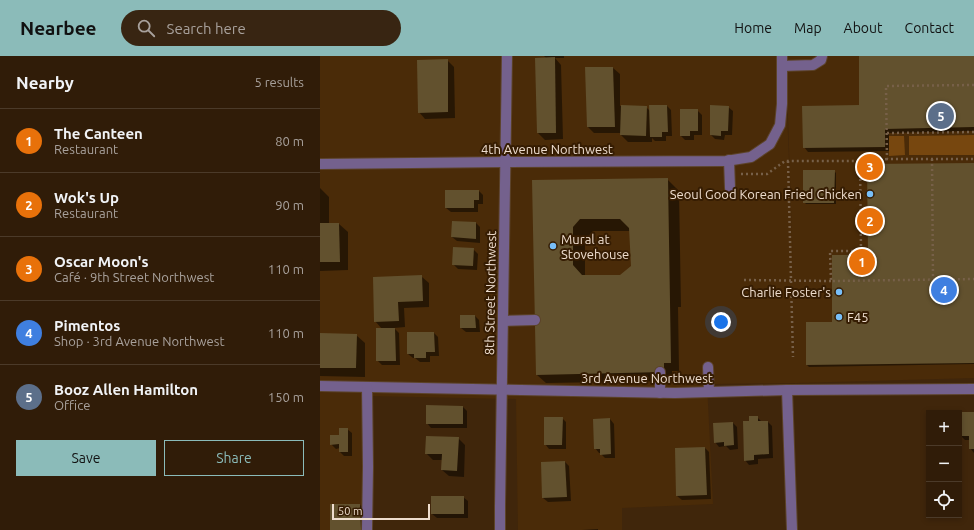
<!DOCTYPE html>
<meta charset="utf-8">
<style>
body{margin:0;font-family:Ubuntu,sans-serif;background:#382512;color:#f1f3f6}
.controls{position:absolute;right:12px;bottom:12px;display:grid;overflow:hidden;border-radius:0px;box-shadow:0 2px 6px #0003}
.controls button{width:36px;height:36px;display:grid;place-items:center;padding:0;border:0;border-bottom:1px solid #4b3a29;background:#301c08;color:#f1f3f6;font:20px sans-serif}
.scale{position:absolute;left:12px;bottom:10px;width:98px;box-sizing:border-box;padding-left:4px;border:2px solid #eeddce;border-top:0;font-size:11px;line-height:14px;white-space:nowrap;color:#eeddce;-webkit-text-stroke:3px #351c02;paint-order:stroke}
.you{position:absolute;left:401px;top:266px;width:14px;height:14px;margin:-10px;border:3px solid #fff;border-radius:50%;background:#1a73e8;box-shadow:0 0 0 6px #1a73e833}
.badge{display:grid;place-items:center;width:26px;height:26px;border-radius:50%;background:#8bbbb9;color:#fff;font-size:13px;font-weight:700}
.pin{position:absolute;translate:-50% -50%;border:2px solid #fff;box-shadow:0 1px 4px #0006}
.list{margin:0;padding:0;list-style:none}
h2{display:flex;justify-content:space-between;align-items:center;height:52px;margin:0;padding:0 16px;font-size:17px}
h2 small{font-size:13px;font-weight:400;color:#a8a19c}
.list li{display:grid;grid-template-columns:26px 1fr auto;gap:12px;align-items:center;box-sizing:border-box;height:64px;padding:0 16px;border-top:1px solid #4b3a29}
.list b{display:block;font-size:15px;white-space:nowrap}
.list p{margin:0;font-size:13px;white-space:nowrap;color:#a8a19c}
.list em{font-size:13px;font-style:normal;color:#a8a19c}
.actions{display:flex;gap:8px;padding:12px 16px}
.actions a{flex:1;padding:9px 0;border:1px solid #8bbbb9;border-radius:0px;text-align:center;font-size:14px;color:#8bbbb9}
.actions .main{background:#8bbbb9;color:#111}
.icon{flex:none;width:22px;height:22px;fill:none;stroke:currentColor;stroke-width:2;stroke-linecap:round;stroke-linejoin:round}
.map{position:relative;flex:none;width:654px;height:474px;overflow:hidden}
header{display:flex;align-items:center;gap:24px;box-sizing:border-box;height:56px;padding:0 20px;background:#8bbbb9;color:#111}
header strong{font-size:19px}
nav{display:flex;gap:22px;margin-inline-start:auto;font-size:14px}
.search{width:280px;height:36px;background:#382512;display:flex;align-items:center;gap:10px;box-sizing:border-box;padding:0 14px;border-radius:22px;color:#a8a19c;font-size:15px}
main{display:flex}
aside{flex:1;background:#301c08}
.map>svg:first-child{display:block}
.built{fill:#4a2b08}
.green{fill:#77470f}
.shadow{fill:#0007;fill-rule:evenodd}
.building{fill:#62512e;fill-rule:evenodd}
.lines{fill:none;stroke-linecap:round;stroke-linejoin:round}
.minor-casing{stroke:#5c432a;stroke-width:12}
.path{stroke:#776049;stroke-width:2.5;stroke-dasharray:2 3;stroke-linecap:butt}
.minor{stroke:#74618d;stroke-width:10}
.poi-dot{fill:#78bff8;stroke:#351c02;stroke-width:1.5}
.labels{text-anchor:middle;stroke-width:4;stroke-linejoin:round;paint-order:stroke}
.street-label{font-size:13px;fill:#eeddce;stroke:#351c02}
.poi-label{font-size:13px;fill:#eeddce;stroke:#351c02;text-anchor:end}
</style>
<header>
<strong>Nearbee</strong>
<div class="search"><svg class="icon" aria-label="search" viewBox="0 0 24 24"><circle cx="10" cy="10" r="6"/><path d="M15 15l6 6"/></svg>Search here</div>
<nav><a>Home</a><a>Map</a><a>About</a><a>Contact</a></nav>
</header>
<main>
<aside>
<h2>Nearby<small>5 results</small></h2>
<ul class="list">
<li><span class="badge" style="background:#e8710a">1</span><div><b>The Canteen</b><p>Restaurant</p></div><em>80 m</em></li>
<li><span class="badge" style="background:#e8710a">2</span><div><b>Wok's Up</b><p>Restaurant</p></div><em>90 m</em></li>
<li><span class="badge" style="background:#e8710a">3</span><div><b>Oscar Moon's</b><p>Café · 9th Street Northwest</p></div><em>110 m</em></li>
<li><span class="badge" style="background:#3f7fe0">4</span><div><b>Pimentos</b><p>Shop · 3rd Avenue Northwest</p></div><em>110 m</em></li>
<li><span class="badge" style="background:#5c6f8a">5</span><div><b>Booz Allen Hamilton</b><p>Office</p></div><em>150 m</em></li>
</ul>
<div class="actions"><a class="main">Save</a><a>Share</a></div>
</aside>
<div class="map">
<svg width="654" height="474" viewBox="0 0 654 474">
<rect width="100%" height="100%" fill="#40260b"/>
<polygon class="built" points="0,0 465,0 473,212 466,0 654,0 654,322 477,327 387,328 393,448 302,452 302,474 198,474 196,343 49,340 51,474 0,474"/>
<g class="green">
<polygon points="654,79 654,99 589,99 589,80"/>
<polygon points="569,80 584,80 585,99 569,100"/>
</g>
<g class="shadow">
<polygon points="224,0 244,0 244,2 235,2 241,9 243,83 225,84 218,77 226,2"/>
<polygon points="540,0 654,0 654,75 569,77 569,95 488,96 484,91 540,50"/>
<polygon points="127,4 134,11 135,62 105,63 99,56"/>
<polygon points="293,12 300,18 300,50 326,51 330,55 347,50 351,54 352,80 346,80 346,85 335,85 332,82 332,86 308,86 301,79 301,77 274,77 268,71"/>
<polygon points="408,51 413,55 412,79 405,79 404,84 395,83 391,79"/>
<polygon points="377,54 382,59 382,79 374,79 374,84 365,84 361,80"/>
<polygon points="654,108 654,308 489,311 487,309 513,267 549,200"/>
<polygon points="514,115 516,117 516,148 486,148 484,146"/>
<path d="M 347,123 L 359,135 L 361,251 L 358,251 L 359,315 L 352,315 L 352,325 L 226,327 L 217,319 L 213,125 ZM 273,175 L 310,175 L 312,210 L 301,220 L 265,220 L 265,184 Z"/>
<polygon points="0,132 9,141 9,168 19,168 28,176 28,214 0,215"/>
<polygon points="159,135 163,139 163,148 158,148 158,156 131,156 126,152"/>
<polygon points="156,167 160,171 160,187 137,185 132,181"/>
<polygon points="153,193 158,198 157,214 138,213 133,208"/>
<polygon points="102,221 109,227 109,251 84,252 85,271 74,272 79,277 80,309 62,309 57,304 62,273 55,265"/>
<polygon points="155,260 159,264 160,276 146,276 141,272"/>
<polygon points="88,277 114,277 118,281 119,300 110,300 110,306 100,306 95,302 93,302 88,298"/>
<polygon points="0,278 36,279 45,287 45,321 0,320"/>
<polygon points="143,351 147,355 147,372 111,372 107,367"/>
<polygon points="654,357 654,397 650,392 650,384 645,384 641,380"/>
<polygon points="437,361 442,366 448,366 452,370 453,402 438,403 438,408 429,409 425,404 430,366"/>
<polygon points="242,362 246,366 246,393 229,393 225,388"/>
<polygon points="290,363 294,368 295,402 285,402 281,398 281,397 279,397 275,392"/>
<polygon points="413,367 417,371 418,393 410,394 406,390 399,391 395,386"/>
<polygon points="27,373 32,377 32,400 24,400 20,396 20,392 16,393 11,388"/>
<polygon points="138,382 145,389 144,421 129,420 122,414 123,404 113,404 106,397"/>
<polygon points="385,392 389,396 391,443 362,444 357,440"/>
<polygon points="245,406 249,410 251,445 228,446 223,442"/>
<polygon points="143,441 148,445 148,462 117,462 112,458"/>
<polygon points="40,449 47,455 47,474 11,474"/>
<polygon points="278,473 278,474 262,474"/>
</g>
<g class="building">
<polygon points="539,0 654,0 654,71 565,73 565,91 483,92 482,50 539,49"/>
<polygon points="235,1 236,77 217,77 215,2"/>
<polygon points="128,3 128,56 98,57 97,4"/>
<polygon points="265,11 293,11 295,71 267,71"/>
<polygon points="301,49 327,50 326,80 300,79"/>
<polygon points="329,49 347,49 348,76 342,76 342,81 330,81"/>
<polygon points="390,49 409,50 408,75 401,75 401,80 390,79"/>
<polygon points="360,53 378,53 378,75 370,75 370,80 360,80"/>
<polygon points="654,107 654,307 486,309 486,266 512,266 512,199 548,199 547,108"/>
<polygon points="483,114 515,114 514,147 483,147"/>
<path d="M 348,122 L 351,307 L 344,307 L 344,316 L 216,319 L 212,124 ZM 260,163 L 300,163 L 309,172 L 311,210 L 300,219 L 262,219 L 253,209 L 253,171 Z"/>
<polygon points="125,134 159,134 159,144 154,144 154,152 125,152"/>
<polygon points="132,165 156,166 156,183 131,181"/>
<polygon points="0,167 19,167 20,206 0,206"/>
<polygon points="133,191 154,192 153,210 132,209"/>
<polygon points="102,219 103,245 78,246 79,265 54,266 53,221"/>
<polygon points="140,259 155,259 156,272 140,272"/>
<polygon points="56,272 75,272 76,305 56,305"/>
<polygon points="87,276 114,276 115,296 106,296 106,302 94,302 94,298 87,298"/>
<polygon points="0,277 37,278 36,312 0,312"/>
<polygon points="106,349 143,350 143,368 106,368"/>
<polygon points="640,356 654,356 654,393 649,393 649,380 640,380"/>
<polygon points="429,360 438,360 438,365 448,365 449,398 434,399 434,404 424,405 423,365 429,365"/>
<polygon points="224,361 243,361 242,389 224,389"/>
<polygon points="290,362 291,398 280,399 280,393 274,393 273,363"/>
<polygon points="413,366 414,389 404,390 404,386 394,387 393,367"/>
<polygon points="19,372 28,372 28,396 19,396 19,388 10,389 10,379 19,379"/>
<polygon points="106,380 139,381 137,415 121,414 122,398 105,398"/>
<polygon points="385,391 387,439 356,440 355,392"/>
<polygon points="245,405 247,441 222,442 221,406"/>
<rect x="111" y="440" width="33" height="18"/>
<polygon points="10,448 40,448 41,474 10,474"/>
</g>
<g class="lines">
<defs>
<g id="minor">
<polyline points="462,10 493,9 501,4 502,0"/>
<polyline points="409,104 410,132"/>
<polyline points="0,108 186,106 406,105 431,101 450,88 460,69 462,48 462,0"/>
<polyline points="183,265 215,264"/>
<polyline points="388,311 389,336"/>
<polyline points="340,316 340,337"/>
<polyline points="0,330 355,337 467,334 654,333"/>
<polyline points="47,331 48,411 47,474"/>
<polyline points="467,334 472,474"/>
<polyline points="180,474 180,450 187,0"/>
</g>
</defs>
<use href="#minor" class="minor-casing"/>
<g class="path">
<polyline points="654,29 566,30 567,103 654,103"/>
<polyline points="567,77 654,76"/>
<polyline points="567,103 540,105 541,195 510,195 511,225 654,223"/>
<polyline points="612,103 613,223"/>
<polyline points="468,105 471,224 473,301"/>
<polyline points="421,118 447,118 465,105 540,105"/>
<polyline points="424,224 511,225"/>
</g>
<use href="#minor" class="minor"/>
</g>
<g class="poi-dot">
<circle cx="550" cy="138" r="4"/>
<circle cx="233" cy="190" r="4"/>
<circle cx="519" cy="236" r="4"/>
<circle cx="519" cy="261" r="4"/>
</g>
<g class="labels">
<g class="street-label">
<text x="227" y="98">4th Avenue Northwest</text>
<text transform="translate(170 237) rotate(-89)" y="5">8th Street Northwest</text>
<text x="327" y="327">3rd Avenue Northwest</text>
</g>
<g class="poi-label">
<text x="542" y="143">Seoul Good Korean Fried Chicken</text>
<text x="241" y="188" text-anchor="start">Mural at<tspan x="241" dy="15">Stovehouse</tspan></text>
<text x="511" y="241">Charlie Foster's</text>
<text x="527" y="266" text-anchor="start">F45</text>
</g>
</g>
</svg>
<div class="controls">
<button>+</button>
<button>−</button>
<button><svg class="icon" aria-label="locate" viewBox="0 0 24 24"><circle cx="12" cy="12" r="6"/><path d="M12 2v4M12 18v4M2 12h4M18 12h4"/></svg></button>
</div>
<div class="scale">50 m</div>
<div class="you"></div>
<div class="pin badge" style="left:542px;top:206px;background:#e8710a">1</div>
<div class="pin badge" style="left:550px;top:165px;background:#e8710a">2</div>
<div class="pin badge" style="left:550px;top:111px;background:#e8710a">3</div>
<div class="pin badge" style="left:624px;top:234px;background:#3f7fe0">4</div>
<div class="pin badge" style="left:621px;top:60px;background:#5c6f8a">5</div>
</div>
</main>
